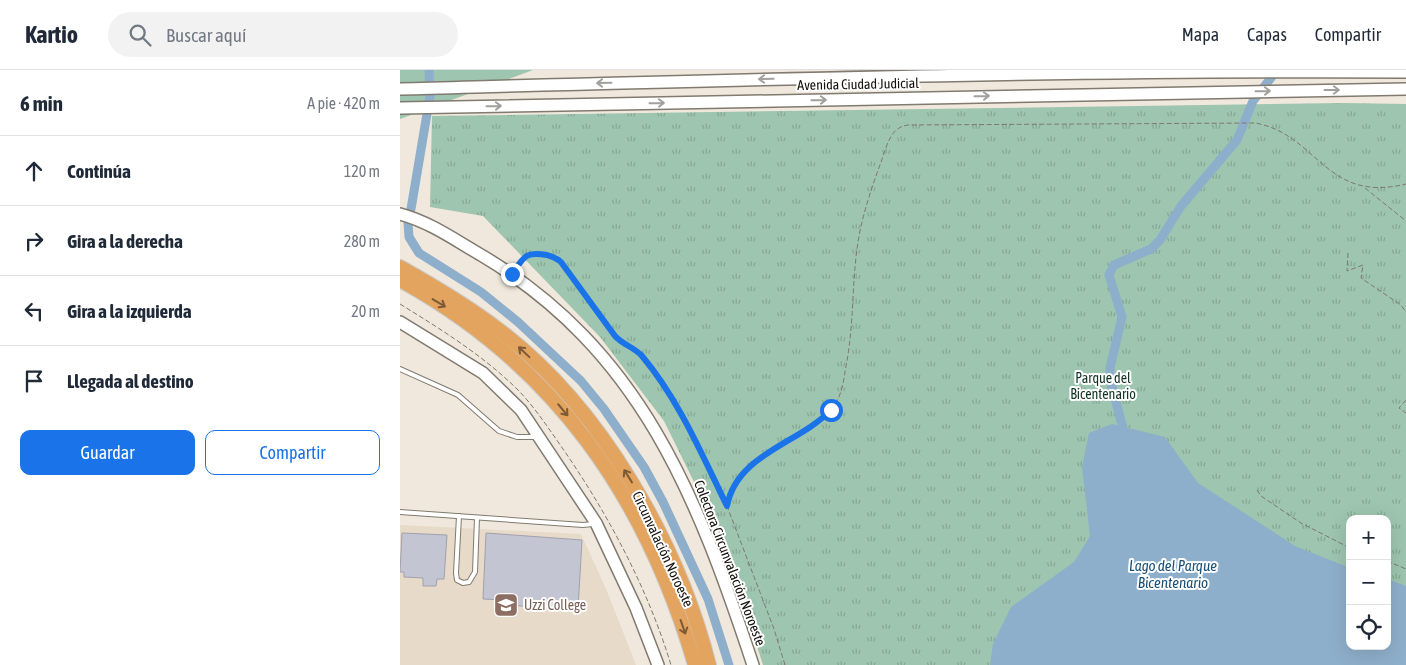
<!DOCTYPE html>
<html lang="es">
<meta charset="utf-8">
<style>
body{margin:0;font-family:"Asap Condensed",sans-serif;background:#f2f2f3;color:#1f2937}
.controls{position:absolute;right:15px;bottom:15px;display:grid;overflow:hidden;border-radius:10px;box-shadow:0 5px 20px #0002}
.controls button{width:45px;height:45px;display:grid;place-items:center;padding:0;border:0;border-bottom:1px solid #e0e1e3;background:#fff;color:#1f2937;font:25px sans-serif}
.stop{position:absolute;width:15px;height:15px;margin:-11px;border:4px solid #1a73e8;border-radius:50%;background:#fff}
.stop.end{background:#1a73e8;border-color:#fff;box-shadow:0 1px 5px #0008}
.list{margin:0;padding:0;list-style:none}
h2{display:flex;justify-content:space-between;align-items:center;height:65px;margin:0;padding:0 20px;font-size:21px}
h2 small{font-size:16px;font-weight:400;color:#747a83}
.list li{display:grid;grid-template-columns:32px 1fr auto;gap:15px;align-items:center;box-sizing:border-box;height:70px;padding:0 20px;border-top:1px solid #e0e1e3}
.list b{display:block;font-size:19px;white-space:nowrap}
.list em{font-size:16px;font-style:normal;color:#747a83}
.actions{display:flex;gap:10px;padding:15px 20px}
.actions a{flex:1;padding:11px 0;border:1px solid #1a73e8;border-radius:10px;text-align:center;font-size:18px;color:#1a73e8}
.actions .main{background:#1a73e8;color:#fff}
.icon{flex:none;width:28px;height:28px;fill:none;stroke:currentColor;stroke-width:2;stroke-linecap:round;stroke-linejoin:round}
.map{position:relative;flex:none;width:1006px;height:595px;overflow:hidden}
header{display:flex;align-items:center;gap:30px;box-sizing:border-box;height:70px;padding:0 25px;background:#fff;border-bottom:1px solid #e0e1e3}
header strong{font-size:24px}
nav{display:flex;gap:28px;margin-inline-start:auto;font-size:18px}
.search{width:350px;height:45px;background:#f2f2f3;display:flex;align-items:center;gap:12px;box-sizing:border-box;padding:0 18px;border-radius:28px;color:#747a83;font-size:19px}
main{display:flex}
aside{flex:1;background:#fff}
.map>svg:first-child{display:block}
.built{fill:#e7dac8}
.green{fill:#9dc5af}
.park{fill:url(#park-tufts);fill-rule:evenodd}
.water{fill:#8eafcb}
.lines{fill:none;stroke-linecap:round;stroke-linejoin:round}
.canal{stroke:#8eafcb;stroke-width:9}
.building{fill:#c4c5d2;stroke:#a0a1ae}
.lane-casing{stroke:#817a6f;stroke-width:6}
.secondary-casing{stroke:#817a6f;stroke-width:14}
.highway-casing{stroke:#cbcbca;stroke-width:16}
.path{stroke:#7e7871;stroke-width:1;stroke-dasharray:5 2.5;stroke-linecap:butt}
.lane{stroke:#fff;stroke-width:4}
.secondary{stroke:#fff;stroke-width:11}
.highway{stroke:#e3a45f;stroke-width:14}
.oneway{stroke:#a1a09e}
.oneway2{stroke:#7c5a36}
.route{stroke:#1a73e8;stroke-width:6}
.labels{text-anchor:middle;stroke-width:4;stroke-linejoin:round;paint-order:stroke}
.street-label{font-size:14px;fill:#14110d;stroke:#fff}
.park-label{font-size:14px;fill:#103323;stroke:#fff}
.education-label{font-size:14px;fill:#785e54;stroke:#fff;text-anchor:start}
.water-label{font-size:15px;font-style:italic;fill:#194f75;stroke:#fff}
</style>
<header>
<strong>Kartio</strong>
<div class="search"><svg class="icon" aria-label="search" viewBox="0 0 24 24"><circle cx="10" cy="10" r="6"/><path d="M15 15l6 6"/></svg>Buscar aquí</div>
<nav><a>Mapa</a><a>Capas</a><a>Compartir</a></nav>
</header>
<main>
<aside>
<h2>6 min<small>A pie · 420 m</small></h2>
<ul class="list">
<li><svg class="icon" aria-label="ahead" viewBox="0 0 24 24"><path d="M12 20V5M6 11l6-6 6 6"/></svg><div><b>Continúa</b></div><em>120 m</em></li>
<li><svg class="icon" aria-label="right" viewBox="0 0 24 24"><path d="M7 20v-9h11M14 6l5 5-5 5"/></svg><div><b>Gira a la derecha</b></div><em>280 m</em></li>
<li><svg class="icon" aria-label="left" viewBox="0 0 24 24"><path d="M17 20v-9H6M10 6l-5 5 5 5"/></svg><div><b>Gira a la izquierda</b></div><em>20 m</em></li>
<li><svg class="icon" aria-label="arrive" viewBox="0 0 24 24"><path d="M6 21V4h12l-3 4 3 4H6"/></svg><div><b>Llegada al destino</b></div></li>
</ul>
<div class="actions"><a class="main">Guardar</a><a>Compartir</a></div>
</aside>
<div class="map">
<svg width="1006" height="595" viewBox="0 0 1006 595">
<defs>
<pattern id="park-tufts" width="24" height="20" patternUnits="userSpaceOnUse" patternTransform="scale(1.25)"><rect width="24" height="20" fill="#9dc5af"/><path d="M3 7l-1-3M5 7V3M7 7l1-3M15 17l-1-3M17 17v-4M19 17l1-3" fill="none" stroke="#86a895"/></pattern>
</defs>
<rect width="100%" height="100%" fill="#f0e8dc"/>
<polygon class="built" points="0,455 181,464 207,521 236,595 0,595"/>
<polygon class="green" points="0,0 133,0 0,49"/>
<path class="park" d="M 944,33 L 1006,34 L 1006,595 L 363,595 L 323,471 L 264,351 L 200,267 L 83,146 L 30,137 L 32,46 ZM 950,449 L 987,449 L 987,576 L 950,576 Z"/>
<polygon class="water" points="712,354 765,367 798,413 895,476 950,498 950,576 987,576 987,509 1006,516 1006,595 590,595 593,574 611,537 674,492 690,466 682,397 689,363"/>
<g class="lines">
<g class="canal">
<polyline points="11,139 30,26 29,0"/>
<polyline points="8,153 9,167 19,183 81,222 118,252 181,311 204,339 244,397 263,432 308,529 329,595"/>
<polyline points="725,366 710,309 710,298 722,247 709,205 714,195 751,179 760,170 781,136 837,70 853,31 877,0"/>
</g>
</g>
<g class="building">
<polygon points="2,463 47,465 44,509 37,509 36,516 23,516 23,508 4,507 4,502 0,502"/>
<polygon points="86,463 182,470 178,539 104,535 105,530 83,529"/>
</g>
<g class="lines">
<defs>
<g id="lane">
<polyline points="0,299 58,325 99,361 117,367 135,367"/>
<polyline points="0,442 183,455 193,454"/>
<polyline points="59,446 56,503 57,510 63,513 69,512 75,502 77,448"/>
</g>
<g id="secondary">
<path d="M 0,19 C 335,10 671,0 1006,2"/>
<polyline points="0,38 1006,19"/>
<path d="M 0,144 C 30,152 55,170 81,185 C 241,280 297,426 353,595"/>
<polyline points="0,252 83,303 121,340 196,453 236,538 258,595"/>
</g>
<g id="highway">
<path d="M 0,197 C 34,216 68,236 99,260 C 201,337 278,473 309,595"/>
<path d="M 0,210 C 155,295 246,427 295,595"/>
</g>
</defs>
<use href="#lane" class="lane-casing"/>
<use href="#secondary" class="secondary-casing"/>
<use href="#highway" class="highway-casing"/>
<g class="path">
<polyline points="965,118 1006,151"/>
<polyline points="948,183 947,201 963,195 961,208 1001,235 1006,242"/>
<path d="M 117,197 C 120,193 123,188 127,185 C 135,180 155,186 161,192 L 215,266 C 223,275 234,277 242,286 C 279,329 302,385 327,436"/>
<path d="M 0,234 C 42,260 84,286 119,321 C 136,339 149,359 163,379 C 208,444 248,519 271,595"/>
<polyline points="1006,330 999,338 1006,343"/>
<polyline points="857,420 861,426 901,453 950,478"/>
<polyline points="987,491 1006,499"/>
<path d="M 385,595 L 374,559 L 327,436 C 338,377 413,378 438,329 C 443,319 444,307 446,296 C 455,251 451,205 460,161 C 465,137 473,114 481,92 C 487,76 490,57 508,55 L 855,53 C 918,64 925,134 1006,114"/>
</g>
<use href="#lane" class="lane"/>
<use href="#secondary" class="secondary"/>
<use href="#highway" class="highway"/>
</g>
<defs><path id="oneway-shaft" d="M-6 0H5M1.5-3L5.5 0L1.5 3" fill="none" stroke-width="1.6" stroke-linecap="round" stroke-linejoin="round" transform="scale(1.25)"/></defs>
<g class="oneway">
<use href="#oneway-shaft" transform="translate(366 9) rotate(179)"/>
<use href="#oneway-shaft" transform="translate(204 13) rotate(179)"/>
<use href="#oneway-shaft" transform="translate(932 20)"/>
<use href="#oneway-shaft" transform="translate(863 21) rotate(-1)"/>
<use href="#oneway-shaft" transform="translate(582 26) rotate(-1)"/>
<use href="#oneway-shaft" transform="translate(419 30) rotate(-1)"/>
<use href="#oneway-shaft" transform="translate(257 33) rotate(-1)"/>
<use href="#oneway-shaft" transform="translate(94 36) rotate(-1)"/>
</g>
<g class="oneway2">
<use href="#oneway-shaft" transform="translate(39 233) rotate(31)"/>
<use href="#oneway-shaft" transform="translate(124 282) rotate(-137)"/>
<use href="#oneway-shaft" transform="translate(163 340) rotate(50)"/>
<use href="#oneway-shaft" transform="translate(228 406) rotate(-122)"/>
<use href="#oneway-shaft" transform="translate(283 557) rotate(71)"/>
</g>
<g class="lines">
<path class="route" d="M 112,204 C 124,187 125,181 147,185 C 153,187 157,188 161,192 L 215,266 C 223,275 234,277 242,286 C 279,330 302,385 327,436 C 337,384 398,374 431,340"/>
</g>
<defs>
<symbol id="school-square" viewBox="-11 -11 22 22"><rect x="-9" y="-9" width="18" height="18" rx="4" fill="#8d6e63" stroke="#fff"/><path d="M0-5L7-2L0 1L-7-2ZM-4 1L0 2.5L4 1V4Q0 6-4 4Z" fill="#fff"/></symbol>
</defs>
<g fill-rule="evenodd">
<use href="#school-square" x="92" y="521" width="28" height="28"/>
</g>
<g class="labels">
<g class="street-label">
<text transform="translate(458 14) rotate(-1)" y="5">Avenida Ciudad Judicial</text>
<text transform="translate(263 479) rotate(65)" y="5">Circunvalación Noroeste</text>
<text transform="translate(330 493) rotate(69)" y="5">Colectora Circunvalación Noroeste</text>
</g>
<g class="park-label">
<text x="703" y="313">Parque del<tspan x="703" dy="16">Bicentenario</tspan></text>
</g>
<g class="education-label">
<text x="124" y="540">Uzzi College</text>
</g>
<g class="water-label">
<text x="773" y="501">Lago del Parque<tspan x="773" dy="17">Bicentenario</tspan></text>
</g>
</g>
</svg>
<div class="controls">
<button>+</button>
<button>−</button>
<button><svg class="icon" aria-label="locate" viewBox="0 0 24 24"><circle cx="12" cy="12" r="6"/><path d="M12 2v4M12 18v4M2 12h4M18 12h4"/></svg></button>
</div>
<div class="stop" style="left:431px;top:340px"></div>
<div class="stop end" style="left:112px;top:204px"></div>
</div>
</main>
